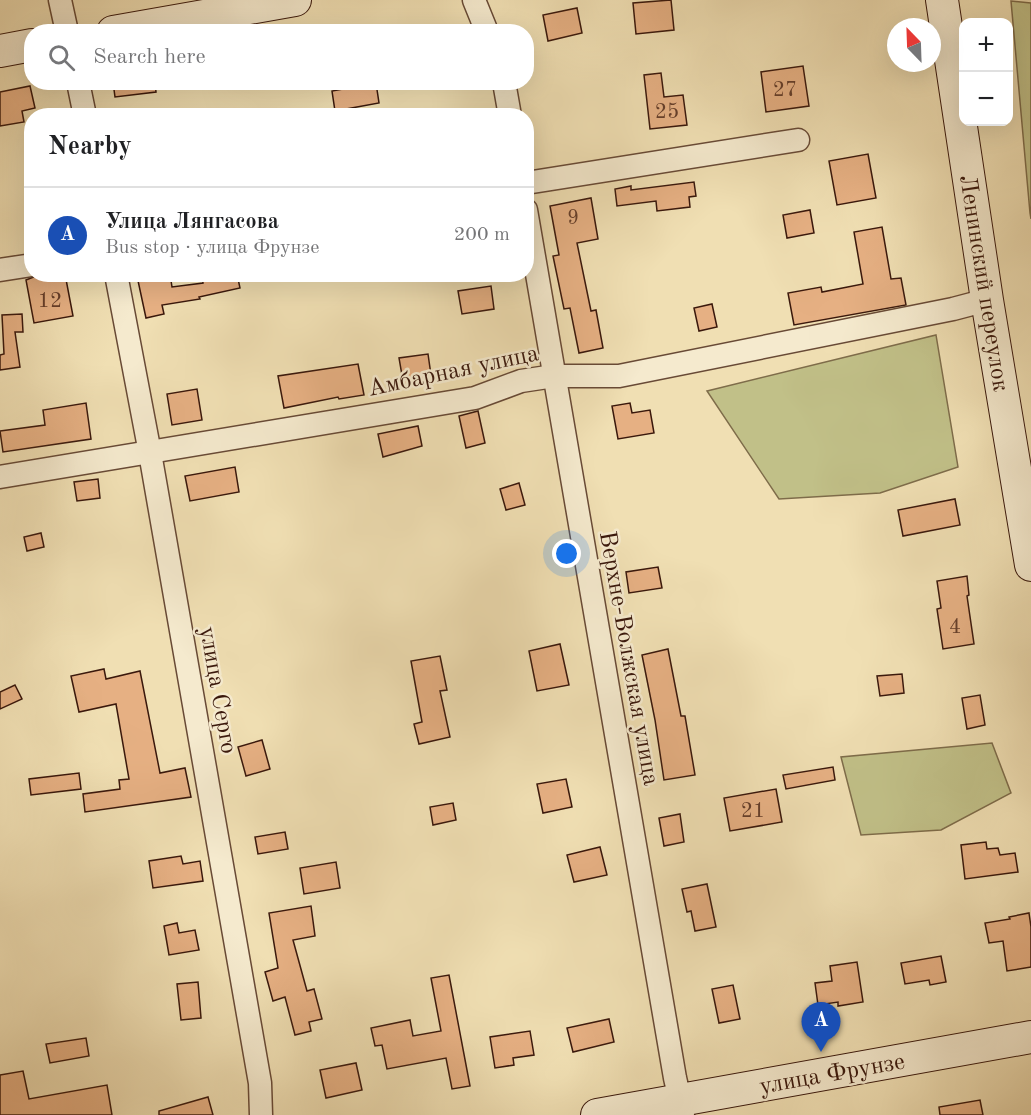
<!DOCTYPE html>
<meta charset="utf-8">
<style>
body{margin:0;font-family:"Old Standard TT",serif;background:#f6f6f6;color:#202124}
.controls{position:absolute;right:18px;top:18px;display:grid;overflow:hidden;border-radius:12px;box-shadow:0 6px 24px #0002}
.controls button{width:54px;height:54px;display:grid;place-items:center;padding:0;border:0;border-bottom:2px solid #e0e0e0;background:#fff;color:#202124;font:30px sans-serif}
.compass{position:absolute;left:887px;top:18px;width:54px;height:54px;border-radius:50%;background:#fff;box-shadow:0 6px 24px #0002;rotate:337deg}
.you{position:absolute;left:567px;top:554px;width:21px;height:21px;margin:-15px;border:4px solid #fff;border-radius:50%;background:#1a73e8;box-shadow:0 0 0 9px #1a73e833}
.badge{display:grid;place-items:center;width:39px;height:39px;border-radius:50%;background:#8f2418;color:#fff;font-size:20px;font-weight:700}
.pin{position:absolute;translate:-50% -50px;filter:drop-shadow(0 2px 3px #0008)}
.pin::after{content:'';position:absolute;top:32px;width:21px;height:18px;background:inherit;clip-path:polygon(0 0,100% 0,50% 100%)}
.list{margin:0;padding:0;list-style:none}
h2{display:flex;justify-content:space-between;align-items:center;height:78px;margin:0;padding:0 24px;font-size:26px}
h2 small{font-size:20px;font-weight:400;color:#757577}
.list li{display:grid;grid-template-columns:39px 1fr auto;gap:18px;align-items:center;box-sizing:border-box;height:96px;padding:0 24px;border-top:2px solid #e0e0e0}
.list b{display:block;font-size:22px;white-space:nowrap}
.list p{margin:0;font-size:20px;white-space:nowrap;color:#757577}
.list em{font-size:20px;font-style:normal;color:#757577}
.icon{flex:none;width:33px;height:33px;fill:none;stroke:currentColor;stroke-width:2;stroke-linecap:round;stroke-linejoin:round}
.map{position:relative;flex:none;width:1031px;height:1115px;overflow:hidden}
.search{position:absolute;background:#fff;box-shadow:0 6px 24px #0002;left:24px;top:24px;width:510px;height:66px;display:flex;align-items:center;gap:15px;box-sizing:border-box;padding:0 21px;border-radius:24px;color:#757577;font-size:22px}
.panel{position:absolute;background:#fff;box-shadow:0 6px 24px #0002;left:24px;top:108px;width:510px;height:174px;border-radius:24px}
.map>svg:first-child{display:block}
.green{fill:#c1c088;stroke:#7e6c4a;stroke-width:1.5}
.building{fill:#e6b083;stroke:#3a180c;stroke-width:1.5}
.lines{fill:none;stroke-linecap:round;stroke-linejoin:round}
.street-casing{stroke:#684a36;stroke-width:25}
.secondary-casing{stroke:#3a180c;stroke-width:34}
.street{stroke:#f5eace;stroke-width:22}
.secondary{stroke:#f5eace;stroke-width:32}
.labels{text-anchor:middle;stroke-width:5;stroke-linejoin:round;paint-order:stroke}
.number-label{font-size:21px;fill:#653e2a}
.street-label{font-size:24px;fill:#3a180c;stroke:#f5eace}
</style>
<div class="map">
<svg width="1031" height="1115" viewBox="0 0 1031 1115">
<rect width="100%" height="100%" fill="#f0dfb3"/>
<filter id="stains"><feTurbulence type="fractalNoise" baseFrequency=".00333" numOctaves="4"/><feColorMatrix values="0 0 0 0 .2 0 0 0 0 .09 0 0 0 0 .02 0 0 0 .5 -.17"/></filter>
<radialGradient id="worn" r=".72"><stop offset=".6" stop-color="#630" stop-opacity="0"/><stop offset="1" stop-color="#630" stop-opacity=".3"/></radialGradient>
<g class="green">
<polygon points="1011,1 1031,3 1031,219 1030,213"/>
<polygon points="936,335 958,467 880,493 779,499 707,391"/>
<polygon points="992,743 1011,793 941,830 861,835 841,757"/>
</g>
<g class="building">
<polygon points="671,0 674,30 636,34 633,3"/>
<polygon points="577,8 582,33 548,41 543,15"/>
<polygon points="803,66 809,106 766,112 761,72"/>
<polygon points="661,73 664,97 683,95 687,125 650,129 644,75"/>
<polygon points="113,82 155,82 156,92 115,97"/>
<polygon points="376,83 379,103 335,111 332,91"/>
<polygon points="30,86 35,108 22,111 24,122 0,126 0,92"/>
<polygon points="868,154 876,198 837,205 829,161"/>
<polygon points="694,182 696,196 689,197 690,207 657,211 656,201 617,206 615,189 631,186 631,190"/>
<polygon points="591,198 598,239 577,243 591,311 596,310 603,348 579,353 570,308 564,309 553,256 559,255 550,206"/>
<polygon points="810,210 814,233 787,238 783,215"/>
<polygon points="882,227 891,279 901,278 906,305 794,325 788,293 821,287 822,292 863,284 854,232"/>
<polygon points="41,274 65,274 73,316 34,323 26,280"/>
<polygon points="145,274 170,274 172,287 203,283 202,274 237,274 240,288 199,297 200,299 162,305 164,314 146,318 137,276"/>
<polygon points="491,286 494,309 462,314 458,291"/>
<polygon points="712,304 717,327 699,331 694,308"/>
<polygon points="22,314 23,332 15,332 20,367 0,370 0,355 4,354 2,315"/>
<polygon points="428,354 432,382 404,387 399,358"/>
<polygon points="358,364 364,395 339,399 338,397 284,408 278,376"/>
<polygon points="197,389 202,420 172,425 167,394"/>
<polygon points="86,403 91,439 3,452 0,431 45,425 43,410"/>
<polygon points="630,403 632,413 650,410 654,433 618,439 612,406"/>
<polygon points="478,411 485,443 466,448 459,416"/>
<polygon points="418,426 422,446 383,457 378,434"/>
<polygon points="235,467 239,492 190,501 185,476"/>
<polygon points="98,479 100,498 77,501 74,482"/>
<polygon points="519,483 525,505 506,510 500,489"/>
<polygon points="955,499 960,525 903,536 898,510"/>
<polygon points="41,533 44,547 27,551 24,537"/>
<polygon points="658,567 662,588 629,593 626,572"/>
<polygon points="967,576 969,595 967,596 974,644 943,649 937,609 941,608 937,581"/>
<polygon points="560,644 569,685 537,691 529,651"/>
<polygon points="668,649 681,716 685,716 695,775 664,780 655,720 642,655"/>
<polygon points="440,656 447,690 440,691 450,737 419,744 414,724 422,722 411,661"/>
<polygon points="104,669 106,679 140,671 160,773 185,768 191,797 85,812 83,794 120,789 119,780 129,779 116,704 79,712 71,676"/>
<polygon points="902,674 904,693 880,696 877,676"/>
<polygon points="15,685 22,699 0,709 0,692"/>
<polygon points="980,695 985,725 967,729 962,698"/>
<polygon points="262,740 270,769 246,776 238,747"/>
<polygon points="833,767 835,780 786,789 783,775"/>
<polygon points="79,773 81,789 31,795 29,779"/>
<polygon points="566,779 572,807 543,813 537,784"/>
<polygon points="776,789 782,822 730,831 724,798"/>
<polygon points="453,803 456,820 433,825 430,807"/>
<polygon points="680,814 684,842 664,846 659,818"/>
<polygon points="285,832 288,849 258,854 255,837"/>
<polygon points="986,842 987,849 998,848 1000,855 1015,853 1018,872 965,879 961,845"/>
<polygon points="600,847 607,875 574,882 567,855"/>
<polygon points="181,856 183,864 200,861 203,881 153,888 149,861"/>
<polygon points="336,862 340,888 304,894 300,868"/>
<polygon points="707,884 716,927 695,931 691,911 687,912 682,889"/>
<polygon points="311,906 315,936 293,940 307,991 314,989 322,1019 309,1022 311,1031 295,1035 285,997 273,1001 265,972 278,968 269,913"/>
<polygon points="1029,913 1031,927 1031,967 1007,971 1003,941 989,943 985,923 1010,919 1009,917"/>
<polygon points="177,923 179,933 195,930 199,950 169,955 164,926"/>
<polygon points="941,956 946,982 930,985 929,980 905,984 901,963"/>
<polygon points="857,962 863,1002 838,1006 838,1002 818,1005 815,983 832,981 830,966"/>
<polygon points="449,975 470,1086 452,1089 446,1058 387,1069 382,1045 375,1046 371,1028 410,1020 413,1036 441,1031 431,978"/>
<polygon points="198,982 201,1018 181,1020 177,984"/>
<polygon points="733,985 740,1019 719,1023 712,989"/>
<polygon points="609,1019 614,1042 573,1052 567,1028"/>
<polygon points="530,1031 534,1055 513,1058 514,1065 495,1068 490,1037"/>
<polygon points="86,1038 89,1056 50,1063 46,1044"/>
<polygon points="356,1063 362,1090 326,1098 320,1070"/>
<polygon points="23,1071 29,1099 107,1085 112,1115 0,1115 0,1075"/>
<polygon points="208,1097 213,1115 159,1115 159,1111"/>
<polygon points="980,1100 983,1115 940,1115 939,1107"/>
</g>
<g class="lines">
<defs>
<g id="street">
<polyline points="60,0 67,32"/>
<polyline points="474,0 487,32"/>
<polyline points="78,82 85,116"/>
<polyline points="504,82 510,116"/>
<polyline points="526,183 798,140"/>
<polyline points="526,210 675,1078 683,1113"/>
<polyline points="0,270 32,265"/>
<polyline points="116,274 150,453 260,1083 261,1115"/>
<polyline points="0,477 475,398 521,381 554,376 619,376 953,309 987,300"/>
</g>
<g id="secondary">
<polyline points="942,0 987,300 1031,565"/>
<polyline points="113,32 295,0"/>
<polyline points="0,51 32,45"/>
<polyline points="597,1115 1031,1037"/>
</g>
</defs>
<use href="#street" class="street-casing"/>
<use href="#secondary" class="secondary-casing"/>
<use href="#street" class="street"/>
<use href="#secondary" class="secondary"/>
</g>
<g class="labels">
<g class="number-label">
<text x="785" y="96">27</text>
<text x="667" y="118">25</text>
<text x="573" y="224">9</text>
<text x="50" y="307">12</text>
<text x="955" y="633">4</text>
<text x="753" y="817">21</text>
</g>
<g class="street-label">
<text transform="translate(985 283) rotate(81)" y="8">Ленинский переулок</text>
<text transform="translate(453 370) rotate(-12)" y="8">Амбарная улица</text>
<text transform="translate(630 658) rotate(80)" y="8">Верхне-Волжская улица</text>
<text transform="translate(219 690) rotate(80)" y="8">улица Серго</text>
<text transform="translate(832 1073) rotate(-10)" y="8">улица Фрунзе</text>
</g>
</g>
<rect width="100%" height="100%" filter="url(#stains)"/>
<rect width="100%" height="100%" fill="url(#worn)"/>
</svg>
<div class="controls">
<button>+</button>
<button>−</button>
</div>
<svg class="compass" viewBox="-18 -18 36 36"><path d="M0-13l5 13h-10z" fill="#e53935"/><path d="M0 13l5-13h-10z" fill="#757577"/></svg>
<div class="you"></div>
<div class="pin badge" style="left:821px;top:1052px;background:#1a4fb4">A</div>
<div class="search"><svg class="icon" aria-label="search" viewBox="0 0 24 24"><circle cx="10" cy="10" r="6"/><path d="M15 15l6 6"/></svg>Search here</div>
<section class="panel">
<h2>Nearby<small></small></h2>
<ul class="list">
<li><span class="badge" style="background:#1a4fb4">A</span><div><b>Улица Лянгасова</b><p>Bus stop · улица Фрунзе</p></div><em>200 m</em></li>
</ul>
</section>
</div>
